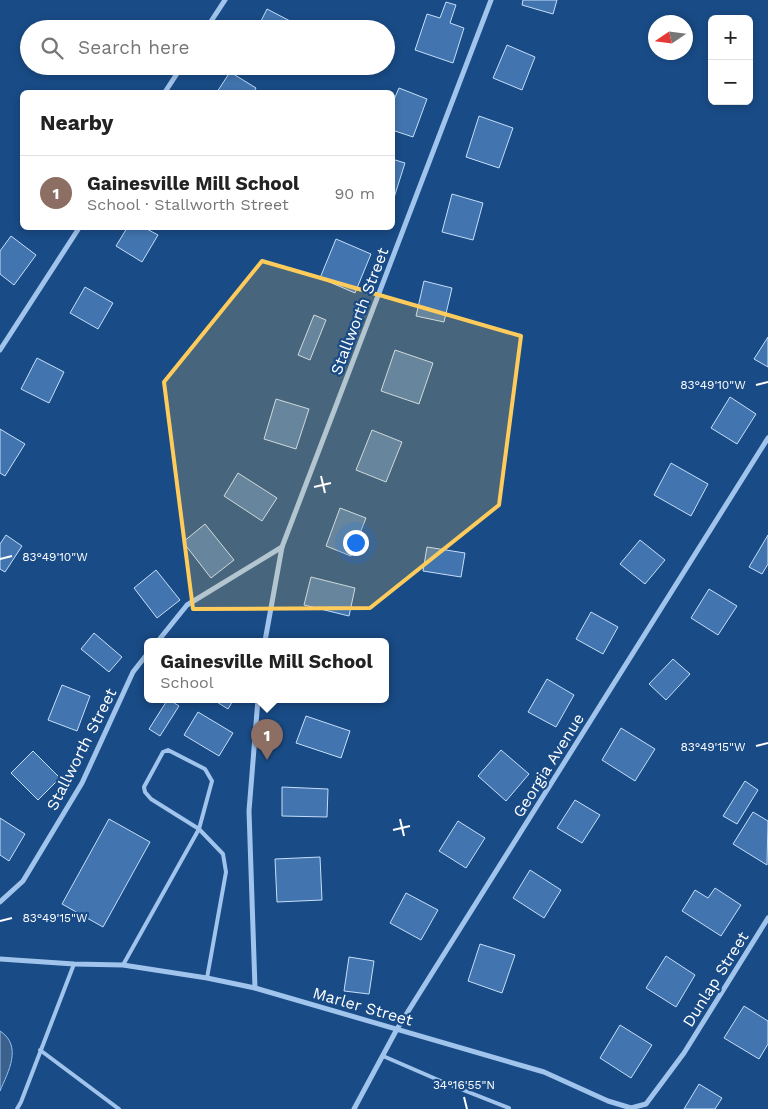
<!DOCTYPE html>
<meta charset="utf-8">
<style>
body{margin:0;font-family:"Work Sans",sans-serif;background:#f2f2f2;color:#222}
.controls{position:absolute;right:15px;top:15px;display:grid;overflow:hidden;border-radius:8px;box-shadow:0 2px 8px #0003}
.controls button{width:45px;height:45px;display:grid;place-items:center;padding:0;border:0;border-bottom:1px solid #e0e0e0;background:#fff;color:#222;font:25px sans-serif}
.compass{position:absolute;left:648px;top:15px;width:45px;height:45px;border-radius:50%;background:#fff;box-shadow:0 2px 8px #0003;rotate:257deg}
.you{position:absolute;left:355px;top:542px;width:18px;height:18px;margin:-12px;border:4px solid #fff;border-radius:50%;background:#1a73e8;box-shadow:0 0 0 8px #1a73e833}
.badge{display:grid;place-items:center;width:32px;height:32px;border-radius:50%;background:#856e3c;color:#fff;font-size:16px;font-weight:700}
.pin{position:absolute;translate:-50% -41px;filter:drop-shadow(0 1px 2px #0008)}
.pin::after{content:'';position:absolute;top:26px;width:18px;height:15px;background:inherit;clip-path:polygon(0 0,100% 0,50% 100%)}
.popup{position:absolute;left:144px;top:638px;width:245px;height:65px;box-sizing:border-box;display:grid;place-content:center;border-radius:8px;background:#fff;filter:drop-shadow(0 1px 4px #0005);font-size:16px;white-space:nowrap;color:#767676}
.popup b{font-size:19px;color:#222}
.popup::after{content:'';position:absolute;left:50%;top:100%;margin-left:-10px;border:10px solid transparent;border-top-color:#fff}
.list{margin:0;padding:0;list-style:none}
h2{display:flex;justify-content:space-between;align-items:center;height:65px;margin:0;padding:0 20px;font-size:21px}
h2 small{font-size:16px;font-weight:400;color:#767676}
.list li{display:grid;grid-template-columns:32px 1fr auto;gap:15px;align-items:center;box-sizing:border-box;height:75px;padding:0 20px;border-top:1px solid #e0e0e0}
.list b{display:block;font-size:19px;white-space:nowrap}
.list p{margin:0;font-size:16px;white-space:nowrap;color:#767676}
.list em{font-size:16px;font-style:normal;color:#767676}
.icon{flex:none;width:28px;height:28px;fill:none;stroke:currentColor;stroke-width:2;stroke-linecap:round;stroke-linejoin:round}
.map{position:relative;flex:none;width:768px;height:1109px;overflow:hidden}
.search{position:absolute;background:#fff;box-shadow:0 2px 8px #0003;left:20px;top:20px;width:375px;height:55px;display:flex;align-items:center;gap:12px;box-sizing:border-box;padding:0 18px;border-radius:28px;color:#767676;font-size:19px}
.panel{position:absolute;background:#fff;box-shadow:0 2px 8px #0003;left:20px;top:90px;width:375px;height:140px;border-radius:8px}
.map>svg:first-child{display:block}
.water{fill:#3c618c;stroke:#93c0ee}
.building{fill:#4275af;stroke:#c5def9}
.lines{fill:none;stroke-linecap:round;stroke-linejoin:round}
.service{stroke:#a0c4ec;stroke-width:4}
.minor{stroke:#a0c4ec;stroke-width:5}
.marked{fill:#ffcc5b;fill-opacity:0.2;stroke:#ffcc5b;stroke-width:4;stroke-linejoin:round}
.ticks{fill:none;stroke:#fff;stroke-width:2}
.labels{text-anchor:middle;stroke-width:4.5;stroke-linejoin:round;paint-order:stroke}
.street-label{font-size:16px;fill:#fff;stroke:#194b86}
.ticks-label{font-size:12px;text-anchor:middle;fill:#fff;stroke:#194b86;stroke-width:4.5;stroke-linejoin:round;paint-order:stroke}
</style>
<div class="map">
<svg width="768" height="1109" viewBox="0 0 768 1109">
<rect width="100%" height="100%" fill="#194b86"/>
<path class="water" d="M 0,1031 C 23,1046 8,1072 0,1091 Z"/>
<g class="building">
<polygon points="523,0 557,0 553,14 522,5"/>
<polygon points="446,2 456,5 450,23 464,28 453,63 415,50 427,14 440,18"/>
<polygon points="267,9 292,22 289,29 257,29"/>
<polygon points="507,45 535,57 522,90 493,78"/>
<polygon points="230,72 256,88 254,92 217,92"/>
<polygon points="399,88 427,99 413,137 392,130 392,104"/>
<polygon points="479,116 513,128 499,168 466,157"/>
<polygon points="392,159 405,163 392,204"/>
<polygon points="452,194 483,203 473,240 442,232"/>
<polygon points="127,228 145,228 158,235 142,262 116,246"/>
<polygon points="11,236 36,255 14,285 0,274 0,251"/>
<polygon points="336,239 371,254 355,293 320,278"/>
<polygon points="424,281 452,288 444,322 416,316"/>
<polygon points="85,287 113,303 98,329 70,313"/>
<polygon points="314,315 326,320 310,360 298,355"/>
<polygon points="768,337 768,367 754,359"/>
<polygon points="395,350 433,363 419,404 381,391"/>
<polygon points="37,358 64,372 49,403 21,389"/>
<polygon points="730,397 756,414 737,444 711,428"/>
<polygon points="276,399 309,409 296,449 264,439"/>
<polygon points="0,429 25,444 5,476 0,473"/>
<polygon points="372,430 402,442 386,482 356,470"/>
<polygon points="671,463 708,484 691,516 654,495"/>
<polygon points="238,473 277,498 262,521 224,496"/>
<polygon points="340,508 366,518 351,556 326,546"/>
<polygon points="205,524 234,560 211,578 183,542"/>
<polygon points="6,535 22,546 5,572 0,569 0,544"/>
<polygon points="768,535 768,564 762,574 749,567"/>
<polygon points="640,540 665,560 645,584 620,564"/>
<polygon points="427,547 465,553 461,577 423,571"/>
<polygon points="156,570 180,600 157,618 134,588"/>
<polygon points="311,577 355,588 349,616 304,605"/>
<polygon points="709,589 737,606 718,635 691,618"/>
<polygon points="591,612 618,627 603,654 576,639"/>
<polygon points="94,633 122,657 109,672 81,649"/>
<polygon points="673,659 690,674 666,700 649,684"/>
<polygon points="547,679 574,695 556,727 528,712"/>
<polygon points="62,685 90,696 77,731 48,720"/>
<polygon points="168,699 179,706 160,736 149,729"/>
<polygon points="212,699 234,699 228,709"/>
<polygon points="198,712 233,733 219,756 184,735"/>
<polygon points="306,716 350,731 341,758 296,743"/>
<polygon points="621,728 655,749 635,781 602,760"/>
<polygon points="501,750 529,774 506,801 478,776"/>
<polygon points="33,751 60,778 38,800 11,773"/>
<polygon points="745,781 758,790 737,824 723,816"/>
<polygon points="282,787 328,789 327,817 282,816"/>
<polygon points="575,800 600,815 582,843 557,828"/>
<polygon points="753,812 768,821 767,865 733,844"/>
<polygon points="0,818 25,834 9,861 0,855"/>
<polygon points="109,819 150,842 103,927 62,904"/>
<polygon points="458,821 485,838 466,868 439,851"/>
<polygon points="320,857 322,900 277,902 275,859"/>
<polygon points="530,870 561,890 544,918 513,898"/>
<polygon points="715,888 741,905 721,936 682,911 695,890 708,898"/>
<polygon points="406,893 438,910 421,940 390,923"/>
<polygon points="480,944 515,955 502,993 468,981"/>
<polygon points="666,956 695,975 676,1007 646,988"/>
<polygon points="349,957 374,961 369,994 344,991"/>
<polygon points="744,1006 768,1021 768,1044 759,1059 724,1038"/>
<polygon points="620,1025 652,1045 631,1078 600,1058"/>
<polygon points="699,1084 722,1098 715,1109 684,1109"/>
</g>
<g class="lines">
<g class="service">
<polyline points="123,965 199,829 212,781 205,769 168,750 163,752 144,787 145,792 151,799 199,829 223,854 226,872 207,978"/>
<polyline points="40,1050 119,1109"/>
<polyline points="383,1056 443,1082 509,1108"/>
<polyline points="17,1109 21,1102 74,964"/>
</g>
<g class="minor">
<polyline points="206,29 225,0"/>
<polyline points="165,92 182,66"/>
<polyline points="0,350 79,228"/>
<polyline points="158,641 187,605 282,547 491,0"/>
<polyline points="265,641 282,547"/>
<polyline points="0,902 23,881 82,783 133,672 148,653"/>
<polyline points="0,959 74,964 123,965 207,978 255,988 544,1072 608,1101 631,1108 646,1104 684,1053 768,918"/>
<polyline points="255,988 249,811 258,699"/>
<polyline points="354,1109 397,1029 768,438"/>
</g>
</g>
<path class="marked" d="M 262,261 L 521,336 L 499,505 L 370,608 L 193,609 L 164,382 Z"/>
<path class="ticks" d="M 756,385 L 768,382M 321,476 L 325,493M 314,487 L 331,483M 0,559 L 12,556M 756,746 L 768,743M 400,819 L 404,836M 393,830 L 410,826M 0,921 L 12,918M 464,1097 L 467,1109"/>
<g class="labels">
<g class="street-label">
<text transform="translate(359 311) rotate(-69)" y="6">Stallworth Street</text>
<text transform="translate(81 749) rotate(-63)" y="6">Stallworth Street</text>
<text transform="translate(548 765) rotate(-58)" y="6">Georgia Avenue</text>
<text transform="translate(715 979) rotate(-58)" y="6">Dunlap Street</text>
<text transform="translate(363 1006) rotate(16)" y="6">Marler Street</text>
</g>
</g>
<g class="ticks-label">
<text x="713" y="389">83°49'10"W</text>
<text x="55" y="561">83°49'10"W</text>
<text x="713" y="751">83°49'15"W</text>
<text x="55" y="922">83°49'15"W</text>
<text x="464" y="1089">34°16'55"N</text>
</g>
</svg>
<div class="controls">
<button>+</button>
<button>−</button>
</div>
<svg class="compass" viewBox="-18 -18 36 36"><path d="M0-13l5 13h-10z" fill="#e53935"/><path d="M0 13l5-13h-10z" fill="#767676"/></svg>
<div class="you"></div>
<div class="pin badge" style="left:267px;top:760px;background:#8d6e63">1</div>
<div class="popup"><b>Gainesville Mill School</b>School</div>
<div class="search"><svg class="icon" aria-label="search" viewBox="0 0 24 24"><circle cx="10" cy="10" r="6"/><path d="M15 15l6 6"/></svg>Search here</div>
<section class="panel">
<h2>Nearby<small></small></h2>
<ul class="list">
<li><span class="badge" style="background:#8d6e63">1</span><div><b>Gainesville Mill School</b><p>School · Stallworth Street</p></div><em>90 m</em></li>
</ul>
</section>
</div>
